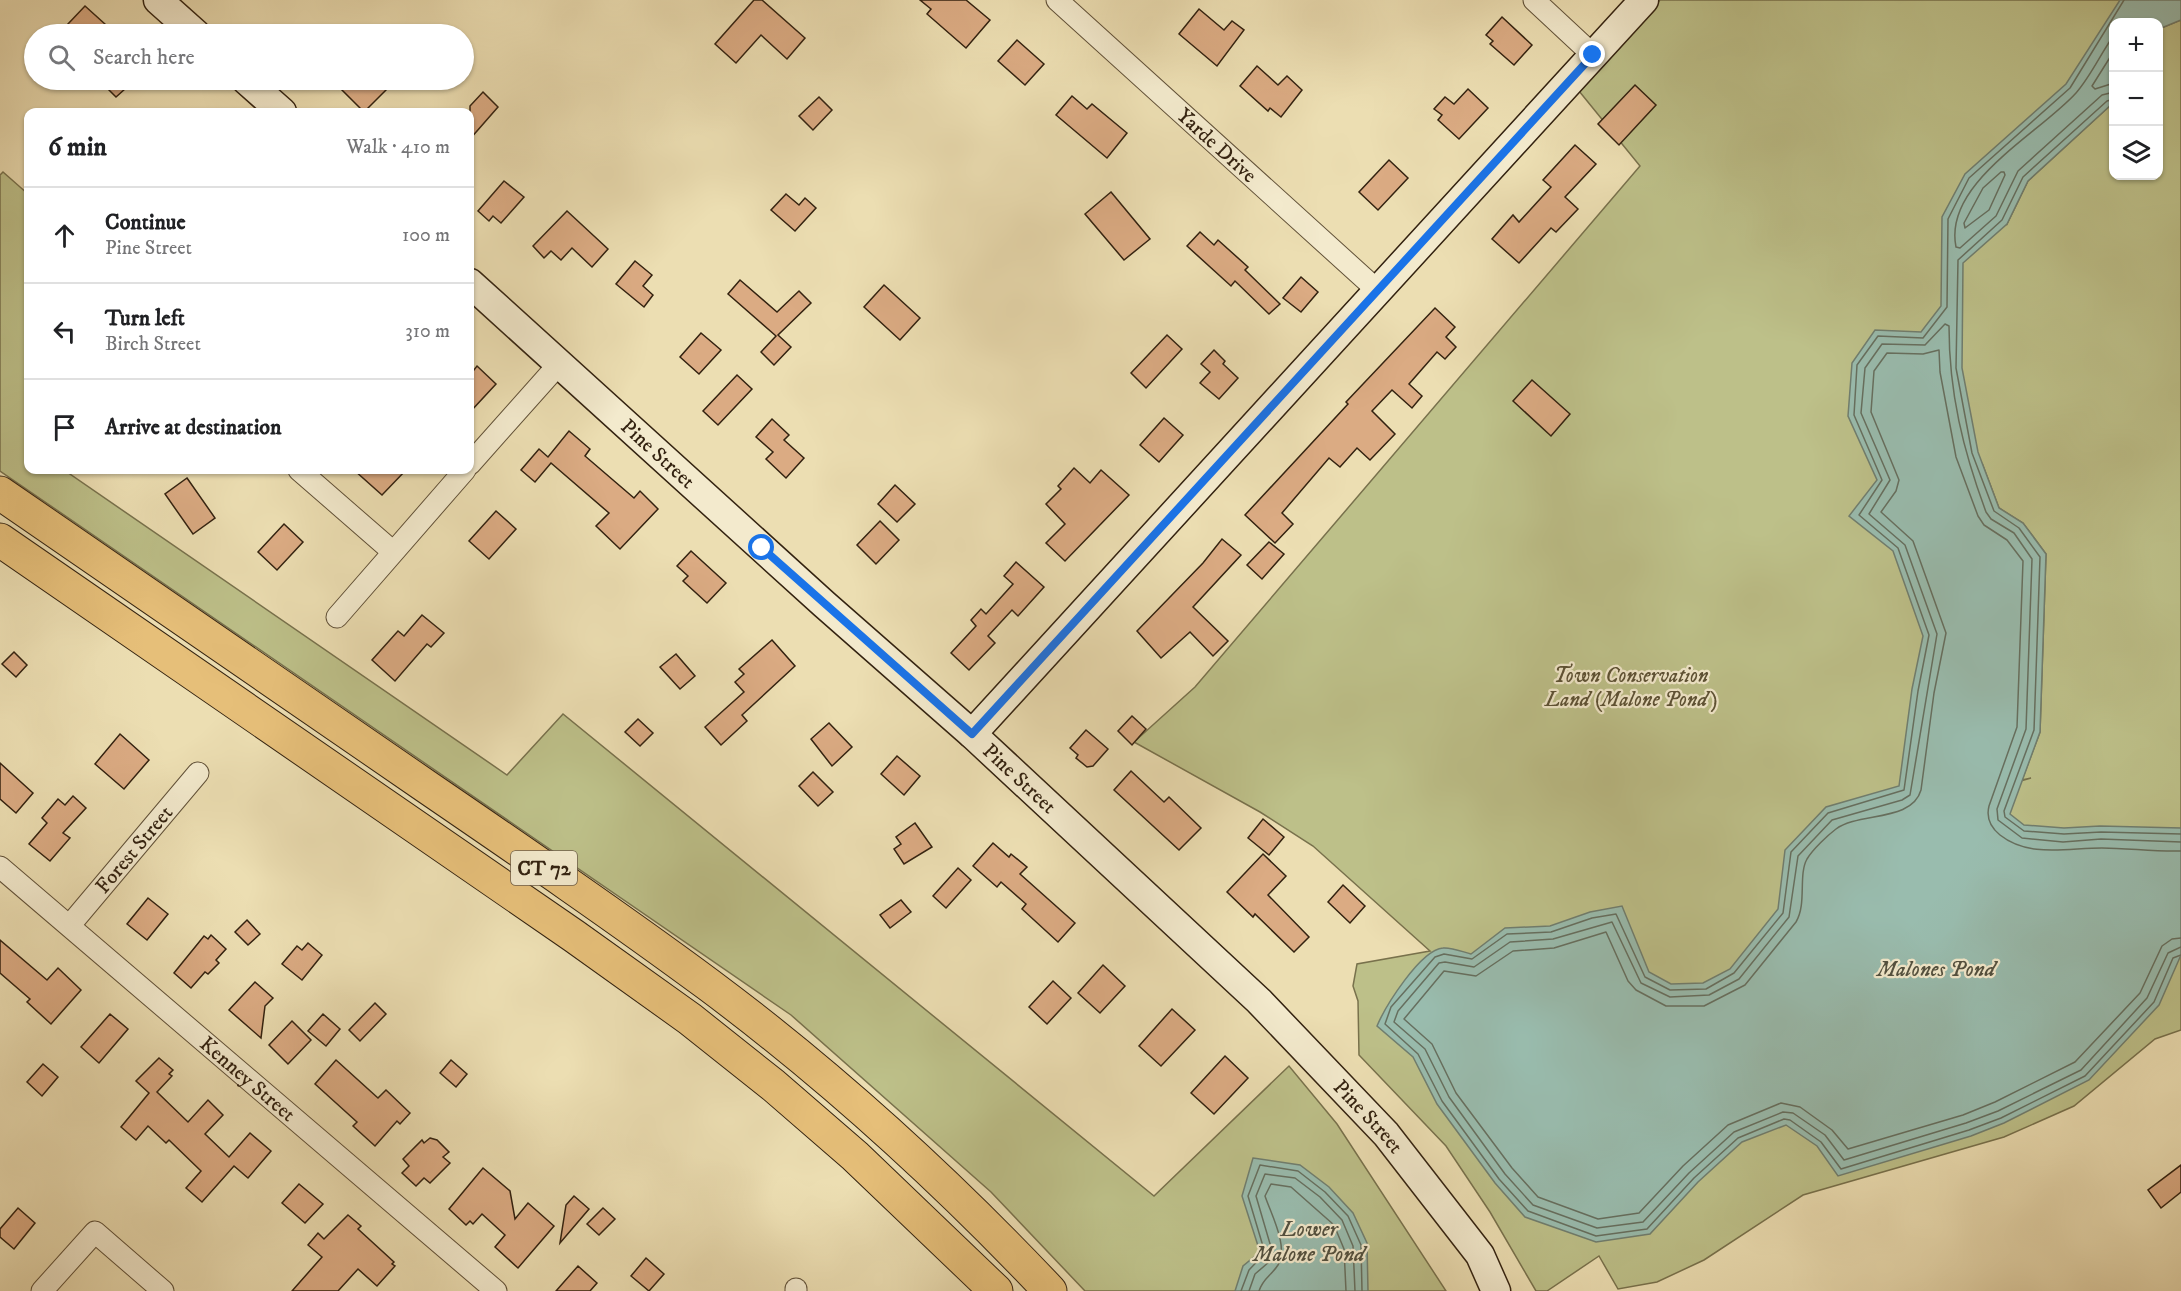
<!DOCTYPE html>
<meta charset="utf-8">
<style>
body{margin:0;font-family:"IM FELL DW Pica",serif;background:#f6f6f6;color:#202124}
.controls{position:absolute;right:18px;top:18px;display:grid;overflow:hidden;border-radius:12px;box-shadow:0 2px 4px #0004}
.controls button{width:54px;height:54px;display:grid;place-items:center;padding:0;border:0;border-bottom:2px solid #e0e0e0;background:#fff;color:#202124;font:30px sans-serif}
.stop{position:absolute;width:18px;height:18px;margin:-14px;border:4px solid #1a73e8;border-radius:50%;background:#fff}
.stop.end{background:#1a73e8;border-color:#fff;box-shadow:0 2px 6px #0008}
.list{margin:0;padding:0;list-style:none}
h2{display:flex;justify-content:space-between;align-items:center;height:78px;margin:0;padding:0 24px;font-size:26px}
h2 small{font-size:20px;font-weight:400;color:#757577}
.list li{display:grid;grid-template-columns:39px 1fr auto;gap:18px;align-items:center;box-sizing:border-box;height:96px;padding:0 24px;border-top:2px solid #e0e0e0}
.list b{display:block;font-size:22px;white-space:nowrap}
.list p{margin:0;font-size:20px;white-space:nowrap;color:#757577}
.list em{font-size:20px;font-style:normal;color:#757577}
.icon{flex:none;width:33px;height:33px;fill:none;stroke:currentColor;stroke-width:2;stroke-linecap:round;stroke-linejoin:round}
.map{position:relative;flex:none;width:2181px;height:1291px;overflow:hidden}
.search{position:absolute;background:#fff;box-shadow:0 2px 4px #0004;left:24px;top:24px;width:450px;height:66px;display:flex;align-items:center;gap:15px;box-sizing:border-box;padding:0 21px;border-radius:33px;color:#757577;font-size:22px}
.panel{position:absolute;background:#fff;box-shadow:0 2px 4px #0004;left:24px;top:108px;width:450px;height:366px;border-radius:12px}
.map>svg:first-child{display:block}
.green{fill:#bdc089;stroke:#78714c;stroke-width:1.5;fill-rule:evenodd}
.water{fill:#99bcae;stroke:#707e6f;stroke-width:1.5}
.lines{fill:none;stroke-linecap:round;stroke-linejoin:round}
.shore{stroke:#666f5f;stroke-width:1.5}
.building{fill:#dbab83;stroke:#332210;stroke-width:1.5}
.street-casing{stroke:#615138;stroke-width:23}
.secondary-casing{stroke:#332210;stroke-width:31}
.highway-casing{stroke:#332210;stroke-width:35}
.street{stroke:#f3eacd;stroke-width:21}
.secondary{stroke:#f3eacd;stroke-width:28}
.highway{stroke:#e6bf79;stroke-width:33}
.route{stroke:#1a73e8;stroke-width:8}
.labels{text-anchor:middle;stroke-width:4.5;stroke-linejoin:round;paint-order:stroke}
.shield{fill:#f3eacd;stroke:#6d5e49;stroke-width:1.5}
.shield-label{font-size:20px;font-weight:bold;fill:#332210}
.street-label{font-size:21px;fill:#332210;stroke:#f3eacd}
.park-label{font-size:21px;font-style:italic;fill:#5c5134;stroke:#f3eacd}
.water-label{font-size:22px;font-style:italic;fill:#52503f;stroke:#f3eacd}
</style>
<div class="map">
<svg width="2181" height="1291" viewBox="0 0 2181 1291">
<rect width="100%" height="100%" fill="#ecdeb2"/>
<filter id="stains"><feTurbulence type="fractalNoise" baseFrequency=".00333" numOctaves="4"/><feColorMatrix values="0 0 0 0 .2 0 0 0 0 .09 0 0 0 0 .02 0 0 0 .5 -.17"/></filter>
<radialGradient id="worn" r=".72"><stop offset=".6" stop-color="#630" stop-opacity="0"/><stop offset="1" stop-color="#630" stop-opacity=".3"/></radialGradient>
<g class="green">
<path d="M 1660,0 L 2146,0 L 2114,22 L 2113,39 L 1990,176 L 2007,224 L 2028,181 L 2113,103 L 2114,176 L 2158,176 L 2159,29 L 2181,20 L 2181,1030 L 2155,1039 L 2074,1106 L 2004,1137 L 1803,1195 L 1704,1260 L 1657,1282 L 1618,1289 L 1599,1256 L 1547,1291 L 1536,1291 L 1490,1212 L 1446,1146 L 1359,1055 L 1358,1001 L 1353,986 L 1357,964 L 1430,951 L 1313,846 L 1260,812 L 1134,742 L 1195,687 L 1640,166 L 1579,91 ZM 1982,463 L 1999,508 L 2023,523 L 2046,554 L 2040,732 L 2022,780 L 2031,778 L 1989,790 Z"/>
<polygon points="3,172 28,194 28,470 64,470 507,775 563,714 1154,1196 1289,1066 1337,1124 1446,1291 1085,1291 991,1192 791,1015 0,471 0,175"/>
</g>
<g class="water">
<path d="M 2120,0 L 2181,0 L 2181,20 L 2159,29 L 2158,22 L 2114,22 L 2113,103 L 2028,181 L 2007,224 L 1963,263 L 1962,368 L 1978,452 L 1999,508 L 2023,523 L 2046,554 L 2040,732 L 2010,814 L 2024,825 L 2064,828 L 2100,826 L 2181,828 L 2181,955 L 2159,1005 L 2089,1080 L 2004,1123 L 1971,1136 L 1838,1176 L 1817,1146 L 1786,1125 L 1742,1142 L 1698,1182 L 1650,1234 L 1596,1242 L 1525,1217 L 1495,1183 L 1437,1104 L 1413,1057 L 1377,1026 C 1385,1007 1420,950 1443,948 C 1451,947 1463,952 1471,954 L 1505,928 L 1550,926 L 1590,912 L 1622,906 L 1649,972 L 1671,984 L 1703,983 L 1730,969 L 1778,909 L 1785,850 L 1826,807 L 1899,786 L 1912,689 L 1923,636 L 1893,551 L 1849,516 L 1877,480 L 1848,416 L 1852,363 L 1875,330 L 1921,332 L 1941,306 L 1942,217 L 1965,174 L 2066,84 Z"/>
<polygon points="1253,1158 1300,1165 1329,1187 1353,1213 1367,1243 1368,1291 1235,1291 1243,1266 1260,1252 1242,1196"/>
</g>
<g class="lines">
<g class="shore">
<polyline points="2124,0 2070,88 1969,178 1948,219 1947,307 1923,338 1878,336 1857,365 1854,415 1882,480 1859,515 1898,548 1929,635 1918,691 1904,790 1828,813 1791,852 1783,913 1734,973 1706,989 1670,990 1645,977 1616,914 1592,918 1551,932 1507,934 1472,959 1444,954 1435,957 1391,1007 1385,1024 1418,1054 1442,1101 1499,1179 1528,1211 1596,1236 1647,1229 1694,1178 1738,1138 1784,1119 1790,1120 1821,1142 1841,1169 1969,1130 2001,1118 2085,1076 2154,1002 2173,958 2181,955"/>
<path d="M 2114,35 C 2101,53 2091,76 2076,93 C 2039,134 1943,183 1956,247 L 1960,248 L 1996,216 L 2018,171 L 2102,95 L 2114,92"/>
<polyline points="2114,51 2092,86 2095,89 2114,83"/>
<polyline points="2114,99 2107,101 2023,177 2002,220 1958,260 1956,368 1972,453 1994,511 2019,528 2040,557 2034,730 2004,811 2005,817 2024,831 2064,834 2101,832 2181,834"/>
<polygon points="2001,172 2004,172 2005,175 1989,210 1965,228 1964,223 1983,188"/>
<path d="M 2181,842 L 2101,839 L 2063,842 L 2022,838 L 1998,820 L 1997,809 L 2026,729 L 2032,559 L 2014,533 L 1991,519 L 1986,512 C 1963,450 1949,393 1949,326 L 1945,324 L 1925,345 L 1882,344 L 1865,368 L 1861,413 L 1890,480 L 1869,514 L 1905,545 L 1937,634 L 1910,795 L 1902,800 L 1832,820 L 1798,856 L 1789,917 L 1739,979 L 1709,995 L 1670,997 L 1641,983 L 1612,922 L 1553,939 L 1510,942 L 1474,967 L 1445,962 L 1439,963 L 1398,1011 L 1394,1022 L 1425,1049 L 1449,1097 L 1505,1174 L 1533,1205 L 1597,1228 L 1643,1222 L 1689,1173 L 1734,1132 L 1783,1112 L 1793,1113 L 1825,1135 L 1844,1160 L 1966,1123 L 1998,1111 L 2081,1070 L 2147,998 L 2168,953 L 2181,947"/>
<path d="M 2181,851 C 2155,852 2128,848 2102,848 C 2067,848 2029,858 2000,835 C 1990,827 1986,818 1989,806 L 2017,727 L 2023,561 L 2007,540 L 1984,525 L 1978,516 L 1956,457 L 1940,372 L 1939,350 L 1923,354 L 1887,353 L 1874,371 L 1871,412 L 1899,480 L 1896,491 L 1881,512 L 1913,541 L 1946,633 L 1934,693 L 1921,790 C 1912,822 1859,812 1836,829 C 1828,835 1813,849 1807,859 C 1798,875 1807,904 1796,922 L 1745,985 L 1704,1006 L 1666,1006 L 1636,990 L 1628,981 L 1606,932 L 1554,948 L 1513,951 L 1476,976 L 1444,971 L 1404,1019 L 1432,1044 L 1456,1093 L 1512,1168 L 1538,1197 L 1598,1219 L 1639,1213 L 1683,1166 L 1728,1125 L 1781,1103 L 1800,1107 L 1832,1130 L 1848,1149 L 1963,1115 L 1995,1102 L 2075,1062 L 2140,993 L 2162,946 L 2172,939 L 2181,938"/>
<polyline points="1241,1291 1249,1270 1265,1253 1248,1196 1260,1165 1298,1171 1325,1192 1348,1216 1361,1245 1362,1291"/>
<polyline points="1249,1291 1255,1274 1269,1262 1273,1254 1256,1196 1265,1174 1295,1178 1320,1197 1342,1220 1353,1246 1355,1291"/>
<path d="M 1259,1291 C 1263,1278 1271,1276 1278,1265 C 1289,1247 1271,1214 1265,1196 L 1271,1184 L 1291,1187 L 1334,1225 L 1344,1249 L 1346,1291"/>
</g>
</g>
<g class="building">
<polygon points="754,0 762,0 805,38 787,59 761,35 736,63 715,44"/>
<polygon points="920,0 966,0 990,20 966,48 927,14 931,9"/>
<polygon points="85,6 116,34 80,34 68,24"/>
<polygon points="1199,9 1224,30 1232,21 1244,30 1217,66 1179,34"/>
<polygon points="1502,17 1532,45 1514,65 1490,44 1493,41 1486,35"/>
<polygon points="1017,40 1044,64 1025,85 998,61"/>
<polygon points="1257,66 1278,85 1287,76 1302,90 1281,117 1270,108 1268,111 1240,86"/>
<polygon points="99,80 135,80 116,97"/>
<polygon points="353,80 396,80 364,112 342,90"/>
<polygon points="1635,85 1656,105 1619,145 1598,124"/>
<polygon points="1468,89 1488,108 1459,139 1438,120 1442,115 1434,109 1445,97 1454,104"/>
<polygon points="483,92 498,107 470,139 470,106"/>
<polygon points="1072,96 1087,109 1092,104 1127,133 1107,158 1056,115"/>
<polygon points="819,97 832,110 813,130 799,116"/>
<polygon points="1575,145 1596,164 1565,197 1578,209 1556,232 1551,228 1519,263 1492,239 1513,215 1519,222 1551,187 1543,180"/>
<polygon points="1389,160 1408,178 1378,210 1359,192"/>
<polygon points="504,181 524,197 501,223 493,216 489,221 478,211"/>
<polygon points="1111,192 1150,239 1124,260 1085,214"/>
<polygon points="786,194 799,205 805,198 816,208 795,231 771,210"/>
<polygon points="567,211 608,249 592,267 572,248 561,260 551,251 544,258 533,246"/>
<polygon points="1200,232 1214,245 1218,240 1248,267 1245,270 1280,304 1269,314 1235,281 1231,286 1187,246"/>
<polygon points="635,261 652,275 643,286 653,295 644,307 616,284"/>
<polygon points="1301,277 1318,292 1301,312 1283,298"/>
<polygon points="740,280 777,312 799,291 811,303 778,335 791,347 774,365 761,352 776,336 728,294"/>
<polygon points="884,285 920,318 900,340 864,307"/>
<polygon points="1435,308 1455,327 1446,337 1456,347 1445,359 1437,352 1409,384 1422,396 1412,408 1392,390 1372,411 1395,434 1370,460 1357,448 1340,467 1329,458 1282,513 1293,524 1275,543 1245,515 1348,404 1346,402"/>
<polygon points="701,333 721,350 699,374 680,357"/>
<polygon points="1167,335 1182,349 1146,388 1131,373"/>
<polygon points="1214,350 1225,361 1223,364 1238,378 1219,399 1200,383 1210,372 1201,364"/>
<polygon points="477,366 496,384 470,412 470,375"/>
<polygon points="737,375 752,389 718,425 703,411"/>
<polygon points="1532,380 1570,414 1551,436 1513,401"/>
<polygon points="1164,418 1183,435 1159,462 1140,445"/>
<polygon points="772,419 789,435 784,440 804,458 786,478 766,459 773,452 756,437"/>
<polygon points="569,431 590,449 585,456 634,498 640,491 658,509 620,549 596,526 609,513 551,463 535,482 521,470 539,449 548,457"/>
<polygon points="1074,468 1090,483 1101,470 1129,495 1065,561 1046,543 1065,524 1046,504 1061,489 1058,486"/>
<polygon points="354,470 406,470 382,495"/>
<polygon points="187,478 215,518 193,534 165,494"/>
<polygon points="895,485 915,504 897,522 878,504"/>
<polygon points="496,511 516,529 489,559 469,541"/>
<polygon points="880,521 899,540 876,564 857,545"/>
<polygon points="284,524 303,542 277,570 258,552"/>
<polygon points="1222,539 1241,555 1193,607 1228,641 1213,656 1190,632 1161,658 1137,631 1203,563"/>
<polygon points="1269,542 1284,554 1262,579 1247,565"/>
<polygon points="691,551 726,583 707,603 683,581 688,576 677,566"/>
<polygon points="1016,562 1044,587 1018,616 1012,610 988,636 995,643 969,670 951,653 976,626 971,620 981,609 986,614 1013,584 1004,576"/>
<polygon points="422,615 444,633 431,647 427,644 395,681 372,660 398,631 404,636"/>
<polygon points="772,640 795,666 742,715 747,721 721,745 705,727 744,692 735,682 744,674 739,669"/>
<polygon points="14,652 27,665 16,677 2,664"/>
<polygon points="676,654 695,676 680,689 660,667"/>
<polygon points="1132,716 1146,729 1132,745 1118,731"/>
<polygon points="638,719 653,733 640,746 625,732"/>
<polygon points="829,723 852,747 832,766 811,739"/>
<polygon points="1086,730 1108,749 1093,766 1087,767 1076,758 1078,755 1070,748"/>
<polygon points="120,734 149,760 124,789 95,764"/>
<polygon points="897,756 920,776 904,795 881,774"/>
<polygon points="0,763 33,793 16,813 0,799"/>
<polygon points="1131,771 1164,802 1169,797 1201,828 1179,850 1114,790"/>
<polygon points="813,772 833,792 818,806 799,786"/>
<polygon points="73,796 86,808 63,833 70,838 50,861 29,844 47,823 42,818 58,799 65,805"/>
<polygon points="1263,819 1284,837 1269,855 1248,838"/>
<polygon points="915,823 932,847 904,864 894,849 901,844 896,837"/>
<polygon points="993,843 1009,857 1011,854 1027,867 1020,874 1075,923 1058,942 1022,909 1026,904 1001,882 997,887 973,866"/>
<polygon points="1263,854 1286,876 1268,895 1309,937 1294,952 1255,914 1253,917 1227,892"/>
<polygon points="958,868 971,880 946,908 933,896"/>
<polygon points="1343,885 1365,906 1350,923 1328,902"/>
<polygon points="148,898 168,914 147,940 127,924"/>
<polygon points="901,900 911,912 890,928 880,915"/>
<polygon points="247,920 260,934 248,945 235,932"/>
<polygon points="211,935 226,949 216,960 219,963 208,974 205,972 191,988 174,973 204,936 208,939"/>
<polygon points="0,940 47,980 58,968 81,990 51,1024 27,1002 30,999 0,973"/>
<polygon points="308,943 322,955 302,980 282,964 297,946 302,950"/>
<polygon points="1103,965 1125,986 1100,1013 1078,993"/>
<polygon points="1053,981 1071,998 1047,1024 1029,1007"/>
<polygon points="255,982 273,998 265,1006 261,1038 229,1010"/>
<polygon points="375,1003 386,1014 360,1041 349,1030"/>
<polygon points="1172,1009 1195,1030 1161,1066 1139,1046"/>
<polygon points="110,1014 128,1029 99,1063 81,1047"/>
<polygon points="323,1014 340,1029 326,1046 308,1031"/>
<polygon points="292,1021 311,1040 288,1064 269,1045"/>
<polygon points="1225,1056 1248,1078 1214,1114 1191,1093"/>
<polygon points="159,1058 173,1070 169,1074 172,1076 157,1092 188,1122 208,1100 223,1115 205,1134 229,1157 250,1133 271,1151 248,1178 234,1166 202,1202 186,1188 201,1171 169,1140 166,1143 148,1126 136,1140 121,1127 149,1093 136,1081"/>
<polygon points="336,1060 378,1098 386,1090 410,1113 400,1124 397,1121 375,1146 353,1126 357,1122 315,1084"/>
<polygon points="451,1060 467,1074 456,1087 440,1073"/>
<polygon points="43,1064 58,1077 42,1096 27,1082"/>
<polygon points="430,1138 437,1140 449,1152 443,1157 450,1163 430,1183 424,1178 416,1186 402,1173 409,1166 403,1159 422,1140 424,1143"/>
<polygon points="2181,1165 2181,1192 2161,1208 2148,1190"/>
<polygon points="483,1168 510,1191 515,1219 528,1203 554,1226 518,1268 495,1247 505,1235 482,1214 473,1224 470,1221 466,1225 449,1209"/>
<polygon points="299,1184 323,1204 305,1223 282,1203"/>
<polygon points="574,1196 589,1209 560,1243 566,1205"/>
<polygon points="18,1208 35,1223 14,1249 0,1237 0,1229"/>
<polygon points="603,1208 615,1219 599,1235 587,1224"/>
<polygon points="348,1215 361,1226 358,1229 394,1262 392,1264 395,1266 377,1286 358,1269 338,1291 292,1291 322,1257 308,1245 318,1233 324,1239"/>
<polygon points="646,1258 664,1274 649,1291 631,1276"/>
<polygon points="578,1266 597,1283 590,1291 556,1291"/>
</g>
<g class="lines">
<defs>
<g id="street">
<path id="s1" d="M 1057,0 L 1377,290"/>
<polyline points="1534,0 1593,55"/>
<polyline points="470,464 559,364"/>
<polyline points="299,470 392,551"/>
<polyline points="337,617 465,470"/>
<path id="s2" d="M 0,867 L 496,1291"/>
<path id="s3" d="M 70,925 L 198,773"/>
<polyline points="42,1291 95,1232 163,1291"/>
<polyline points="796,1291 796,1289"/>
</g>
<g id="secondary">
<polyline points="158,0 196,34"/>
<polyline points="246,80 282,112"/>
<path id="s4" d="M 470,283 L 824,604 L 972,734 L 1259,1001 L 1386,1134 L 1480,1255 L 1496,1291"/>
<polyline points="972,734 1644,0"/>
</g>
<g id="highway">
<path d="M 0,493 C 142,591 284,689 427,787 C 522,852 617,917 709,985 C 831,1076 946,1181 1050,1291"/>
<polyline points="0,540 574,936 690,1019 773,1085 855,1156 996,1291"/>
</g>
</defs>
<use href="#street" class="street-casing"/>
<use href="#secondary" class="secondary-casing"/>
<use href="#highway" class="highway-casing"/>
<use href="#street" class="street"/>
<use href="#secondary" class="secondary"/>
<use href="#highway" class="highway"/>
</g>
<g class="lines">
<polyline class="route" points="762,548 972,734 1593,55"/>
</g>
<g class="labels">
<rect class="shield" x="511" y="851" width="66" height="34" rx="4.5"/>
<g class="shield-label">
<text x="544" y="875">CT 72</text>
</g>
<g class="street-label">
<text dy="7" stroke="none"><textPath href="#s1" startOffset="216">Yarde Drive</textPath></text>
<text dy="7" stroke="none"><textPath href="#s4" startOffset="254">Pine Street</textPath></text>
<text dy="7" stroke="none"><textPath href="#s4" startOffset="740">Pine Street</textPath></text>
<text dy="7" stroke="none"><textPath href="#s3" startOffset="99">Forest Street</textPath></text>
<text dy="7" stroke="none"><textPath href="#s2" startOffset="326">Kenney Street</textPath></text>
<text dy="7" stroke="none"><textPath href="#s4" startOffset="1226">Pine Street</textPath></text>
</g>
<g class="park-label">
<text x="1631" y="682">Town Conservation<tspan x="1631" dy="24">Land (Malone Pond)</tspan></text>
</g>
<g class="water-label">
<text x="1936" y="976">Malones Pond</text>
<text x="1309" y="1236">Lower<tspan x="1309" dy="25">Malone Pond</tspan></text>
</g>
</g>
<rect width="100%" height="100%" filter="url(#stains)"/>
<rect width="100%" height="100%" fill="url(#worn)"/>
</svg>
<div class="controls">
<button>+</button>
<button>−</button>
<button><svg class="icon" aria-label="layers" viewBox="0 0 24 24"><path d="M12 4l9 5-9 5-9-5zM3 14l9 5 9-5"/></svg></button>
</div>
<div class="stop" style="left:762px;top:548px"></div>
<div class="stop end" style="left:1593px;top:55px"></div>
<div class="search"><svg class="icon" aria-label="search" viewBox="0 0 24 24"><circle cx="10" cy="10" r="6"/><path d="M15 15l6 6"/></svg>Search here</div>
<section class="panel">
<h2>6 min<small>Walk · 410 m</small></h2>
<ul class="list">
<li><svg class="icon" aria-label="ahead" viewBox="0 0 24 24"><path d="M12 20V5M6 11l6-6 6 6"/></svg><div><b>Continue</b><p>Pine Street</p></div><em>100 m</em></li>
<li><svg class="icon" aria-label="left" viewBox="0 0 24 24"><path d="M17 20v-9H6M10 6l-5 5 5 5"/></svg><div><b>Turn left</b><p>Birch Street</p></div><em>310 m</em></li>
<li><svg class="icon" aria-label="arrive" viewBox="0 0 24 24"><path d="M6 21V4h12l-3 4 3 4H6"/></svg><div><b>Arrive at destination</b></div></li>
</ul>
</section>
</div>
